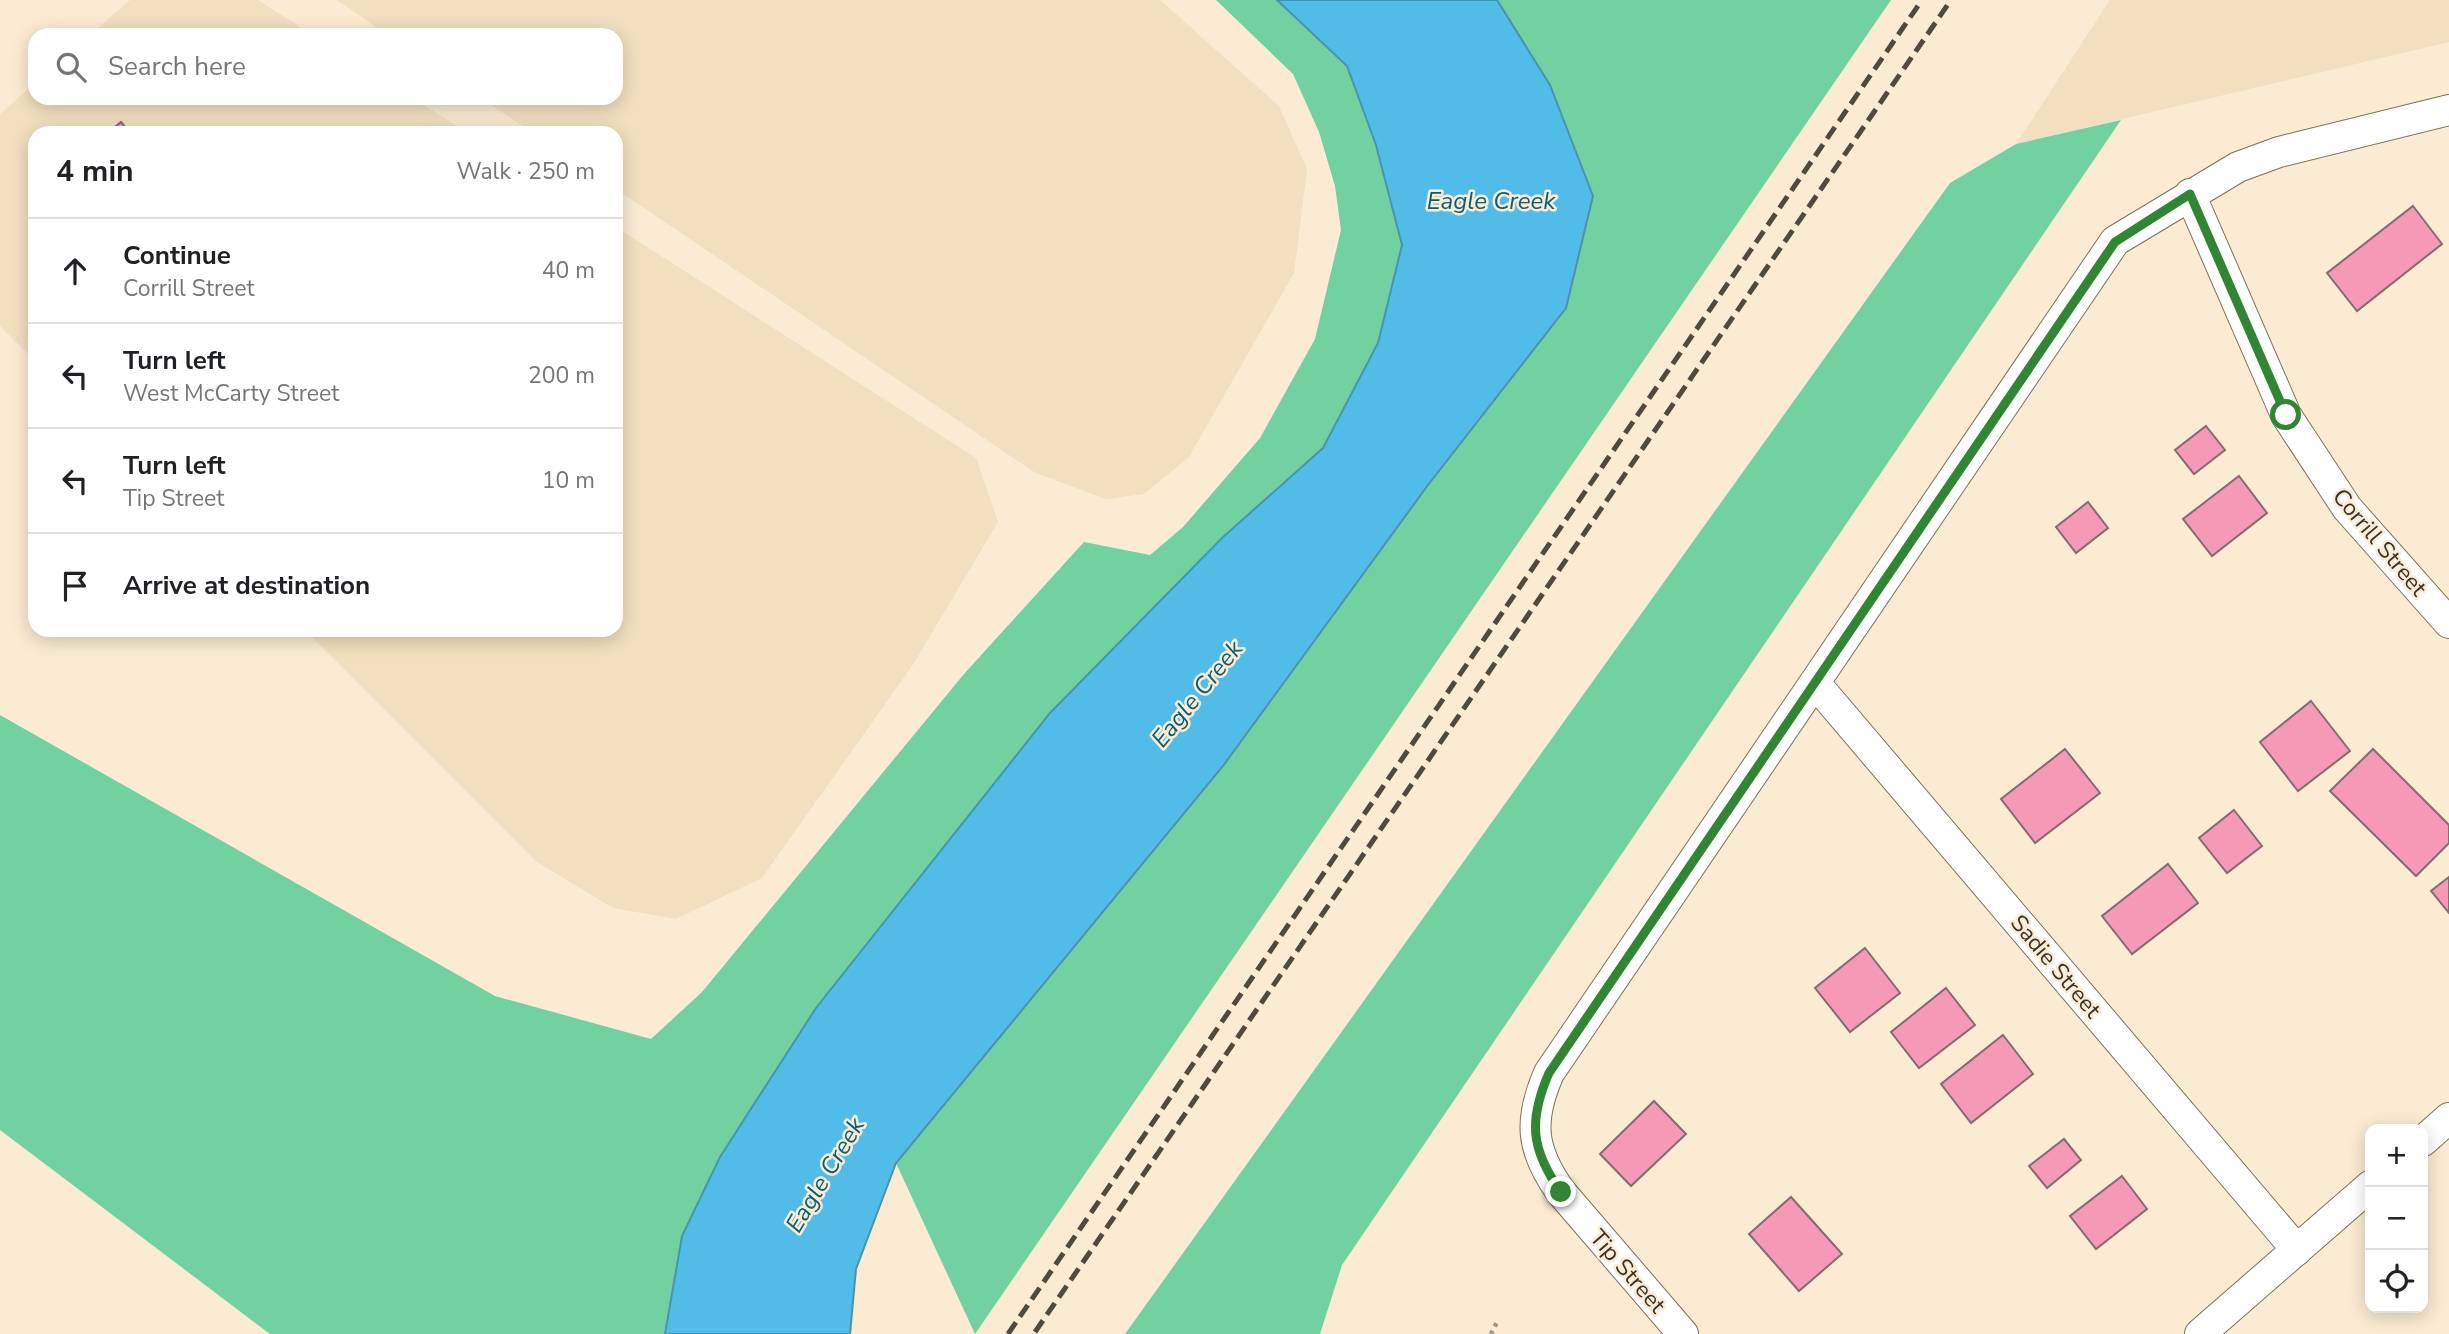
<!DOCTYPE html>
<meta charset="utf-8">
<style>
body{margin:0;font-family:"Nunito Sans",sans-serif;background:#f2f2f2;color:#202124}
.controls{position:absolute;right:21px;bottom:21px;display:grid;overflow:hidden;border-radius:14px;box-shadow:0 4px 18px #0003}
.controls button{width:63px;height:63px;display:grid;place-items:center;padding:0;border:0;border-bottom:2px solid #e0e0e0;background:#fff;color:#202124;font:35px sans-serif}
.stop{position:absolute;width:21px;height:21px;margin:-16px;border:5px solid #318633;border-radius:50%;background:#fff}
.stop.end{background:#318633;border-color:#fff;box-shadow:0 2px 7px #0008}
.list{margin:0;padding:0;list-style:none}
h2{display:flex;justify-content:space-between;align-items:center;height:91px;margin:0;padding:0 28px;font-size:30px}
h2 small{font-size:23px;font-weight:400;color:#757577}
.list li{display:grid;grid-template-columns:46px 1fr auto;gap:21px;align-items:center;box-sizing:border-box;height:105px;padding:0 28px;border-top:2px solid #e0e0e0}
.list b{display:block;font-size:26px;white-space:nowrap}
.list p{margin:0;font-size:23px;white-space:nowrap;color:#757577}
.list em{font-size:23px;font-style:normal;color:#757577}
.icon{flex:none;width:38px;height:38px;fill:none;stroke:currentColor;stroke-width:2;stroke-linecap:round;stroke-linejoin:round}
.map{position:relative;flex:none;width:2449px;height:1334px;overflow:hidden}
.search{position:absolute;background:#fff;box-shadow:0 4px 18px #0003;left:28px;top:28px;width:595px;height:77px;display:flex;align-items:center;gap:18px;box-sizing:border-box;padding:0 24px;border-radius:21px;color:#757577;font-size:26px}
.panel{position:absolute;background:#fff;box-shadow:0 4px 18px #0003;left:28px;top:126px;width:595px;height:511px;border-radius:21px}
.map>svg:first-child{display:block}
.built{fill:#f1dfbf}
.forest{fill:#72d1a1}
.water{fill:#52bce8;stroke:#4a93af;stroke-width:2}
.building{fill:#f599b7;stroke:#866a72;stroke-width:2}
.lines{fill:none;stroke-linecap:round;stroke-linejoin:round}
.minor-casing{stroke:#7d7059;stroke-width:32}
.path{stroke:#9f9483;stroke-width:4.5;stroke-dasharray:3.5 5;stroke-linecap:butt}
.minor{stroke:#fff;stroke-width:30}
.rail{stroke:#50493e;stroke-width:5;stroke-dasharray:14 7;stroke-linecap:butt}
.route{stroke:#318633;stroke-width:9}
.labels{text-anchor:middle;stroke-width:5;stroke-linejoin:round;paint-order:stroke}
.street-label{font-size:23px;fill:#39332a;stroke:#faebd2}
.water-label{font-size:24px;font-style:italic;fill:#055e7c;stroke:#faebd2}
</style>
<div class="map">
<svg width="2449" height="1334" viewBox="0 0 2449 1334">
<rect width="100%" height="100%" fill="#faebd2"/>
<g class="built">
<polygon points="130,0 258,0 313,35 90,35"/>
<polygon points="337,0 1160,0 1279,106 1307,169 1294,273 1189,457 1144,494 1105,499 1034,472 616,189 616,133 533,133 481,98 616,98 616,35 388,35"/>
<polygon points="2110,0 2449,0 2449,42 2016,144"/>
<polygon points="35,83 35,98 413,98 468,133 35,133 35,361 0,326 0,114"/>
<polygon points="616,227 976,458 998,522 912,666 762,878 676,919 613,908 537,862 305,630 616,630"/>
</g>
<g class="forest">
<polygon points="1216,0 1277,0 1347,66 1376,145 1402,245 1378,343 1323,448 1222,538 1050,713 805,1024 720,1157 682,1236 665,1334 270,1334 0,1130 0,715 495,996 651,1039 702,992 964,674 1084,542 1150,555 1183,527 1260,438 1315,339 1341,230 1335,186 1319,132 1293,74"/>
<polygon points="1497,0 1891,0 975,1334 896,1163 1223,766 1428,485 1566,308 1550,85"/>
<polygon points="2121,120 1342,1265 1320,1334 1125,1334 1950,183 2016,144"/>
</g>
<polygon class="water" points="1277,0 1497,0 1550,85 1593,196 1566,308 1428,485 1223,766 896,1163 856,1269 850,1334 665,1334 682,1236 720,1157 816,1008 1050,713 1222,538 1323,448 1378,343 1402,245 1376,145 1347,66"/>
<g class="building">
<polygon points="121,122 130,133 108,133"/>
<polygon points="2413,206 2442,244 2357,311 2327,273"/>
<polygon points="2206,426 2225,450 2194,474 2175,450"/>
<polygon points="2239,476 2267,513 2212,556 2183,519"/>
<polygon points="2088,502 2108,528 2076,553 2056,527"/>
<polygon points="2311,701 2350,751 2298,791 2260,742"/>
<polygon points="2065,749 2100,793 2035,843 2001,799"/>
<polygon points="2373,749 2449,825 2449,843 2416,876 2330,791"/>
<polygon points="2234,810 2262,846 2227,873 2199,838"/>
<polygon points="2168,864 2198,903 2132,954 2102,916"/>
<polygon points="2449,877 2449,913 2431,891"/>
<polygon points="1865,948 1900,993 1850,1032 1815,988"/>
<polygon points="1946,988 1975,1025 1919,1068 1891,1032"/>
<polygon points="2003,1035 2033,1074 1971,1123 1941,1084"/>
<polygon points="1654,1101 1686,1134 1631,1186 1600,1154"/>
<polygon points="2064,1139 2081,1160 2047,1188 2029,1166"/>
<polygon points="2122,1176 2147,1209 2096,1249 2070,1216"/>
<polygon points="1791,1197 1842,1254 1799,1291 1749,1234"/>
</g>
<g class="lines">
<defs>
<g id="minor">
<polyline points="2190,194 2286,415 2347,508 2449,623"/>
<polyline points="1815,683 2297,1250"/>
<polyline points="2423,1141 2449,1118"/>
<path d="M 1683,1334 L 1561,1192 C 1531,1150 1528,1121 1549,1073 L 2115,241 L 2238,167 L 2279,152 L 2449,110"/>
<polyline points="2200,1334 2370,1186"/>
</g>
</defs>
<use href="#minor" class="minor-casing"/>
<polyline class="path" points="1491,1334 1498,1320"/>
<use href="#minor" class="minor"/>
<g class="rail">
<polyline points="1035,1332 1951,0"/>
<polyline points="1008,1334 1922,0"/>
</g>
</g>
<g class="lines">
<path class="route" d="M 1561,1192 C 1531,1150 1528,1121 1549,1073 L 2115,242 L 2190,194 L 2286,415"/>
</g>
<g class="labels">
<g class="street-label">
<text transform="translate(2380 542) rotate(50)" y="8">Corrill Street</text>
<text transform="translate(2056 966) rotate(50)" y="8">Sadie Street</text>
<text transform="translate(1628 1271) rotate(49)" y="8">Tip Street</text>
</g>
<g class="water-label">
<text x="1491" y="209">Eagle Creek</text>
<text transform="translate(1197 694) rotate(-51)" y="8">Eagle Creek</text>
<text transform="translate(825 1175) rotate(-59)" y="8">Eagle Creek</text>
</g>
</g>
</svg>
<div class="controls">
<button>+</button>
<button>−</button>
<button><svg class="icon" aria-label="locate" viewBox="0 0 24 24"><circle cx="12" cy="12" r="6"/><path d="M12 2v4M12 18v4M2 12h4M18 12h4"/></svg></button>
</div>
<div class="stop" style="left:2286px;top:415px"></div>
<div class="stop end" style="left:1561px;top:1192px"></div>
<div class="search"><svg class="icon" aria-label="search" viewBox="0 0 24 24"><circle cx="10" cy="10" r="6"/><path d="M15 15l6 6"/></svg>Search here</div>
<section class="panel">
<h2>4 min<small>Walk · 250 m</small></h2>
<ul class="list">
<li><svg class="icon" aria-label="ahead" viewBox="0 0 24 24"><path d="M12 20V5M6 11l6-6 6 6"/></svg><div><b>Continue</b><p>Corrill Street</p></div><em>40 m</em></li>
<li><svg class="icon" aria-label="left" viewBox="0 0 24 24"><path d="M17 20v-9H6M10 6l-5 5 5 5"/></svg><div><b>Turn left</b><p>West McCarty Street</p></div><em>200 m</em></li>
<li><svg class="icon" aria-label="left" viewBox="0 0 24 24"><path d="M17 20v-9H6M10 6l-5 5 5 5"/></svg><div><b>Turn left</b><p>Tip Street</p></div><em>10 m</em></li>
<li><svg class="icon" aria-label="arrive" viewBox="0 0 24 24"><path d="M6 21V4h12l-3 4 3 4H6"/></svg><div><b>Arrive at destination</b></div></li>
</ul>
</section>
</div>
